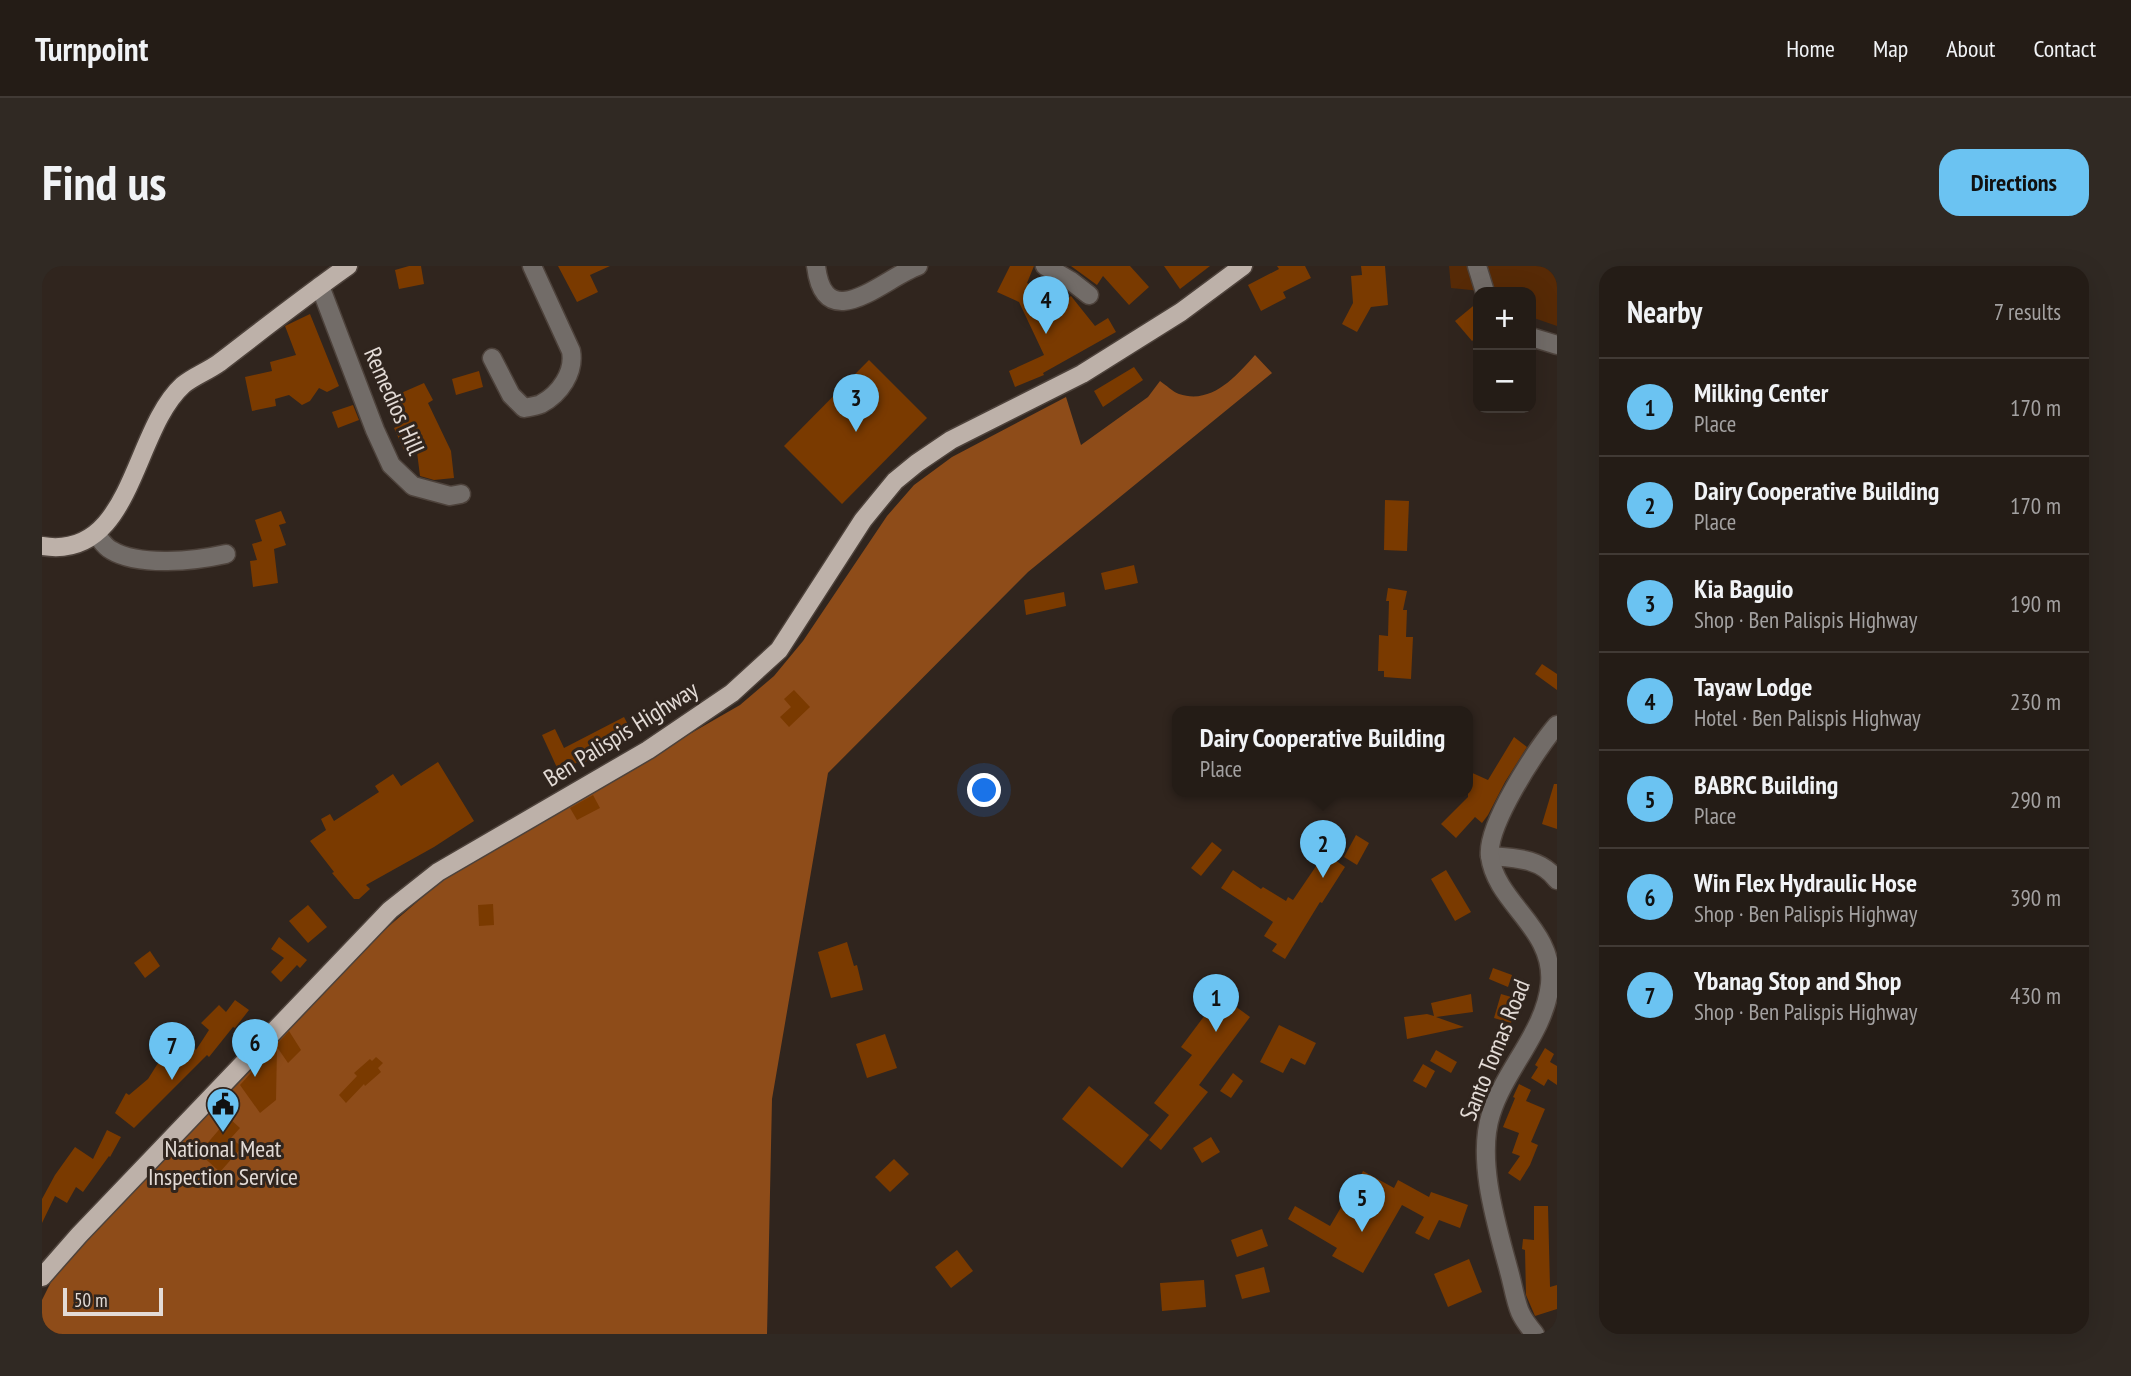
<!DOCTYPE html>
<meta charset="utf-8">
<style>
body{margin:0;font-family:"PT Sans Narrow",sans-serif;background:#302923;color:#f1f3f6}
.controls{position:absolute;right:21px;top:21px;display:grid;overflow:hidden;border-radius:14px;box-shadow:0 7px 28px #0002}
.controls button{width:63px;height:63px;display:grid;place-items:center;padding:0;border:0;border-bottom:2px solid #413a35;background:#241c16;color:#f1f3f6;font:35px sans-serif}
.scale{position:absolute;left:21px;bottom:18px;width:100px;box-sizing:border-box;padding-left:7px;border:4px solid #e3dbd6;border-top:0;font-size:19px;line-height:24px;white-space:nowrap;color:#e3dbd6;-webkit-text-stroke:5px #30251e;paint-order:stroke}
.you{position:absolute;left:943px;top:525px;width:24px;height:24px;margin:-18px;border:5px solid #fff;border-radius:50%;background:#1a73e8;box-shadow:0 0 0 10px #1a73e833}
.badge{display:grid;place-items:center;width:46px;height:46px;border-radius:50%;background:#6bc3f2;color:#111;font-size:23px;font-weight:700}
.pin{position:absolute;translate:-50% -58px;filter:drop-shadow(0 2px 4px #0008)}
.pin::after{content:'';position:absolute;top:37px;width:24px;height:21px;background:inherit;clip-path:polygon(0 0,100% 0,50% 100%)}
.popup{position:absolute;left:1130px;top:440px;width:301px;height:91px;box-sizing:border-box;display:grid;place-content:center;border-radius:14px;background:#241c16;filter:drop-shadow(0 2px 5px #0005);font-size:23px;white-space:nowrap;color:#a3a1a1}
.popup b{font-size:26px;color:#f1f3f6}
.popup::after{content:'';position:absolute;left:50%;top:100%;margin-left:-14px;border:14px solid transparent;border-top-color:#241c16}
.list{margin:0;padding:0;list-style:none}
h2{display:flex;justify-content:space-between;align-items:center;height:91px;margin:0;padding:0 28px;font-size:30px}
h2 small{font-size:23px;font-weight:400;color:#a3a1a1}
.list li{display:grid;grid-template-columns:46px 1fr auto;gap:21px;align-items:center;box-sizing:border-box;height:98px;padding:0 28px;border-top:2px solid #413a35}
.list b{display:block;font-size:26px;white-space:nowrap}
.list p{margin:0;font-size:23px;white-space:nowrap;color:#a3a1a1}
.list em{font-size:23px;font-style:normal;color:#a3a1a1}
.map{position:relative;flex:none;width:1515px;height:1068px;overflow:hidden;border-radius:21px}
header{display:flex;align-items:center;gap:42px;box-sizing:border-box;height:98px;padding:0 35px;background:#241c16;border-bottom:2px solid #413a35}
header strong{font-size:33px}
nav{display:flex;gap:38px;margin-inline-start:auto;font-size:24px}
.intro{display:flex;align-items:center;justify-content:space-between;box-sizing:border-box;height:168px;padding:0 42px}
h1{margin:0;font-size:49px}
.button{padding:18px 32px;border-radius:21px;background:#6bc3f2;color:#111;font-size:24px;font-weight:700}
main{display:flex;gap:42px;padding:0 42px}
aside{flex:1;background:#241c16;border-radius:21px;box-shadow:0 7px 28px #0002}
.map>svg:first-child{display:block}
.green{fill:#572a06}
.forest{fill:#8e4c19}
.building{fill:#7a3a00}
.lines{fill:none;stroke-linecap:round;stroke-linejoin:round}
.minor-casing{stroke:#4d423b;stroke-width:21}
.major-casing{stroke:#4d423b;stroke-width:21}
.minor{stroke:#726c68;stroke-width:18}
.major{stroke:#bdb1a9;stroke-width:18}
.labels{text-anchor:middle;stroke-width:6;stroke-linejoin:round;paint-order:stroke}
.street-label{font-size:24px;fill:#e3dbd6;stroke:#30251e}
.poi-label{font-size:24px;fill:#e3dbd6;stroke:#30251e}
</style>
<header>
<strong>Turnpoint</strong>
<nav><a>Home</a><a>Map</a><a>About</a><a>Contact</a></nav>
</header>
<div class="intro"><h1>Find us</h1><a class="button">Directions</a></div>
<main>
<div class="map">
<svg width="1515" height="1068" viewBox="0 0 1515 1068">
<rect width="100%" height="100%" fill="#30251e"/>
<polygon class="green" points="1407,0 1515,0 1515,60 1489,51 1489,26 1449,26 1409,22"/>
<path class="forest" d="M 1213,89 L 1230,107 L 986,306 L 786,507 L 730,833 L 725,1068 L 0,1068 L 0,1034 L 10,1014 L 39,972 L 295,705 L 398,616 L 467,572 L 698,439 L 732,410 L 761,375 L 845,250 L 872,219 L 910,191 L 1024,131 L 1039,179 L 1106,131 L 1118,115 C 1124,119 1131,126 1137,128 C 1170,139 1194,110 1213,89 Z"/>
<g class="building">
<polygon points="367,0 379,0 382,18 357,23 353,4"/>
<polygon points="516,0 568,0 548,9 556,26 535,36"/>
<polygon points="968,0 992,0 985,17 994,22 1006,47 1029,30 1053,60 1066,52 1074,66 1001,107 1002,109 973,121 967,105 1002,89 977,36 955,26"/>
<polygon points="1029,0 1088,0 1107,21 1087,39 1061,10 1055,19"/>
<polygon points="1122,0 1168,0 1138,23"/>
<polygon points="1235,0 1263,0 1269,12 1241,26 1244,32 1219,45 1206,19 1237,3"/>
<polygon points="1319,0 1343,0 1346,39 1329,41 1315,66 1300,58 1311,37 1309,10 1320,9"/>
<polygon points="1436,36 1436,70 1430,75 1413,55"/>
<polygon points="268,48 297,120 285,126 277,122 268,135 260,139 247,129 233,133 234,140 210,145 203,111 230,105 228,96 254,89 243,60"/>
<polygon points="827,94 885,152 800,238 742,180"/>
<polygon points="1092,101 1101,114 1061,141 1052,125"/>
<polygon points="437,105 441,121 414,129 410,113"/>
<polygon points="382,117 391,134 386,137 409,185 412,212 392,214 378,210 374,178 362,184 352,162 364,156 350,131"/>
<polygon points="311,139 317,154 296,162 290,146"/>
<polygon points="1343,234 1367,235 1365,285 1342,284"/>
<polygon points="239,245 244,257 237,259 244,279 232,283 236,317 211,321 208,295 215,294 210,278 220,275 213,254"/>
<polygon points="1092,299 1096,317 1063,324 1059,307"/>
<polygon points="1346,322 1365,325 1361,344 1365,344 1364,371 1371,371 1369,413 1342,411 1342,405 1336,405 1337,369 1346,370 1347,335 1344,335"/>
<polygon points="1022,326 1024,340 984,349 982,334"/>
<polygon points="1500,398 1515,408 1515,424 1493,408"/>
<polygon points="752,424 768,441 747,461 738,451 749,441 742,433"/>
<polygon points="582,451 591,468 538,499 536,496 517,506 500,469 513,463 522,482"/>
<polygon points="1472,471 1485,481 1463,516 1446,549 1440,557 1433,551 1414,572 1399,558 1426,531 1426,505 1446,514"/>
<polygon points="396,496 432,555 392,581 324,619 328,623 317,633 312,633 290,607 292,606 268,575 284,564 279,553 288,548 292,555 337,526 333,520 351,508 359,520"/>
<polygon points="1512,518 1515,518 1515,563 1500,558"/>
<polygon points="551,529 558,542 535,554 528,542"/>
<polygon points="1314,569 1327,577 1315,599 1302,591"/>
<polygon points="1170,576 1180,584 1159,610 1149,602"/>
<polygon points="1283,587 1303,601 1280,637 1278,636 1243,693 1230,685 1235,678 1222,670 1231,656 1179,622 1191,604 1219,623 1221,621 1244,635 1246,631 1251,634"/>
<polygon points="1404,604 1429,646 1413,655 1389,613"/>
<polygon points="451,638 452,659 437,660 436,639"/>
<polygon points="266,639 285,661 266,677 247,655"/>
<polygon points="237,671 265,694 258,702 255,699 239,716 229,706 242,692 229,683"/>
<polygon points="805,676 812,700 815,699 821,724 789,732 776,686"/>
<polygon points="108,685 118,700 103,712 92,697"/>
<polygon points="1451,702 1470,709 1466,721 1447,713"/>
<polygon points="1429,728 1431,746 1394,751 1422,761 1365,773 1362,751 1385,748 1392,750 1389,737"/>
<polygon points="1459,728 1476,733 1469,757 1452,752"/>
<polygon points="1178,729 1208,751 1157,819 1166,826 1119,884 1107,874 1127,849 1112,837 1150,789 1139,781"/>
<polygon points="193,734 207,744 193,762 191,761 167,791 165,789 92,862 73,847 84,827 87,829 106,813 118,794 131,802 151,781 154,784 167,764 159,757 177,739 184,746"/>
<polygon points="1237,759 1274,777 1263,799 1249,792 1241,807 1218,796"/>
<polygon points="247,765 259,784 246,797 235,781 234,834 218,847 198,819"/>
<polygon points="843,768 855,802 825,812 814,778"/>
<polygon points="1503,782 1512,788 1508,796 1515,800 1515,819 1506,813 1502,820 1489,812 1496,801 1493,799"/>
<polygon points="1394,784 1415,796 1409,807 1388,795"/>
<polygon points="334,791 341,797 336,802 339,806 323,820 322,818 304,837 297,829 315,810 312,807 328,793 330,795"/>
<polygon points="1381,798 1393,805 1384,822 1371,815"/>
<polygon points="1191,807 1201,815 1189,832 1178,825"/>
<polygon points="1477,818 1489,824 1484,835 1503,843 1489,876 1496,879 1488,899 1478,915 1466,907 1478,890 1470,887 1477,867 1461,861 1473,832 1471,831"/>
<polygon points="1047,820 1107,869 1080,902 1020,853"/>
<polygon points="187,852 198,862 189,872 200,881 178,906 157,887"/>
<polygon points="65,864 79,871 68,891 67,890 41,926 34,921 25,937 13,930 0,957 0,933 13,909 33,881 51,893"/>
<polygon points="1169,871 1178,886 1160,897 1151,882"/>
<polygon points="852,893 867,908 848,926 833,911"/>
<polygon points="1321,905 1352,922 1356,914 1387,931 1389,926 1426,939 1418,962 1397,954 1387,974 1373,967 1382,951 1360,939 1321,1007 1290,990 1295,982 1246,953 1253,940 1288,960 1301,938 1319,948 1331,926 1315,917"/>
<polygon points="1492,940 1506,940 1508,1021 1515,1019 1515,1043 1493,1050 1484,1029 1483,984 1480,983 1481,973 1492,974"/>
<polygon points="1220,963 1226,980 1195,991 1189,974"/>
<polygon points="915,984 931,1005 909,1022 893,1001"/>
<polygon points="1427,993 1440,1026 1406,1041 1392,1008"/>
<polygon points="1222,1001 1228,1026 1200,1033 1193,1009"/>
<polygon points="1162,1014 1164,1041 1120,1045 1118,1017"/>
</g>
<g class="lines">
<defs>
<g id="minor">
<path d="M 774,0 C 783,73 843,11 876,0"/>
<polyline points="1003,0 1029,15 1047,29"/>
<polyline points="1435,0 1443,26"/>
<polyline points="278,20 333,164 349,199 371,220 408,230 419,228"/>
<polyline points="1489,71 1515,79"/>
<path d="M 450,92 L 469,129 L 482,142 C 487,141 494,140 499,138 C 518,128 533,106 529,85 L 490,0"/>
<path d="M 54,268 C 59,274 62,280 69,284 C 97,301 153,295 184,288"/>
<path d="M 1448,590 C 1473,592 1499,592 1515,614"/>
<path d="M 1493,1068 C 1487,1061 1482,1055 1478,1046 C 1473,1034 1471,1019 1467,1005 C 1455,960 1434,894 1449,848 C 1463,803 1503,766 1508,718 C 1513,662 1454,638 1448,590 C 1444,560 1495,482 1515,459"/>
</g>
<g id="major">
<path d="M 0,280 C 91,295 90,165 141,119 C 152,110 166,105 177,97 C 220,64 262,31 306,0"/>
<polyline points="0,1011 37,969 348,644 396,606 606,484 690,427 737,384 821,254 853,215 875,197 909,174 1040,108 1139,46 1201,0"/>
</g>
</defs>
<use href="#minor" class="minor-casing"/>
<use href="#major" class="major-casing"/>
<use href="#minor" class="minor"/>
<use href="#major" class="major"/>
</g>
<defs>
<symbol id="civic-pin" viewBox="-11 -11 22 30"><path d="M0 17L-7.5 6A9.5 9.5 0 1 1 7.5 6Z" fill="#6bc3f2" stroke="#30251e"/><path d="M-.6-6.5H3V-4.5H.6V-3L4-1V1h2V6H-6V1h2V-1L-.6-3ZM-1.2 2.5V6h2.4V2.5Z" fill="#111"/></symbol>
</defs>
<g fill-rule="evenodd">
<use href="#civic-pin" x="162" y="819" width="38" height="52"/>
</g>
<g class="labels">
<g class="street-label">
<text transform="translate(352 135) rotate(66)" y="8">Remedios Hill</text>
<text transform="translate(579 468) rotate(-32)" y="8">Ben Palispis Highway</text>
<text transform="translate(1453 784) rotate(-68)" y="8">Santo Tomas Road</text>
</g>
<g class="poi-label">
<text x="181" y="891">National Meat<tspan x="181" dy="28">Inspection Service</tspan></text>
</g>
</g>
</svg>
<div class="controls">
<button>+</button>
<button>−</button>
</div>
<div class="scale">50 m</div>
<div class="you"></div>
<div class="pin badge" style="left:1174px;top:766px">1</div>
<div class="pin badge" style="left:1281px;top:612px">2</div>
<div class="popup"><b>Dairy Cooperative Building</b>Place</div>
<div class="pin badge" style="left:814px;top:166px">3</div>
<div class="pin badge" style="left:1004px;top:68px">4</div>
<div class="pin badge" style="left:1320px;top:966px">5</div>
<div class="pin badge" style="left:213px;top:811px">6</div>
<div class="pin badge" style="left:130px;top:814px">7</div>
</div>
<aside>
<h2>Nearby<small>7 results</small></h2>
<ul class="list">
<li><span class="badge">1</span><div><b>Milking Center</b><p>Place</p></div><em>170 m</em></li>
<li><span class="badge">2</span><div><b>Dairy Cooperative Building</b><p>Place</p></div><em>170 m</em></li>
<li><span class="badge">3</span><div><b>Kia Baguio</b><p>Shop · Ben Palispis Highway</p></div><em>190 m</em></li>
<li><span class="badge">4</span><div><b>Tayaw Lodge</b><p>Hotel · Ben Palispis Highway</p></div><em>230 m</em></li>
<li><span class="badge">5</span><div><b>BABRC Building</b><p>Place</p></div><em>290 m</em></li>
<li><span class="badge">6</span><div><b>Win Flex Hydraulic Hose</b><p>Shop · Ben Palispis Highway</p></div><em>390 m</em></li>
<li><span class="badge">7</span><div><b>Ybanag Stop and Shop</b><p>Shop · Ben Palispis Highway</p></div><em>430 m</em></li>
</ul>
</aside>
</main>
